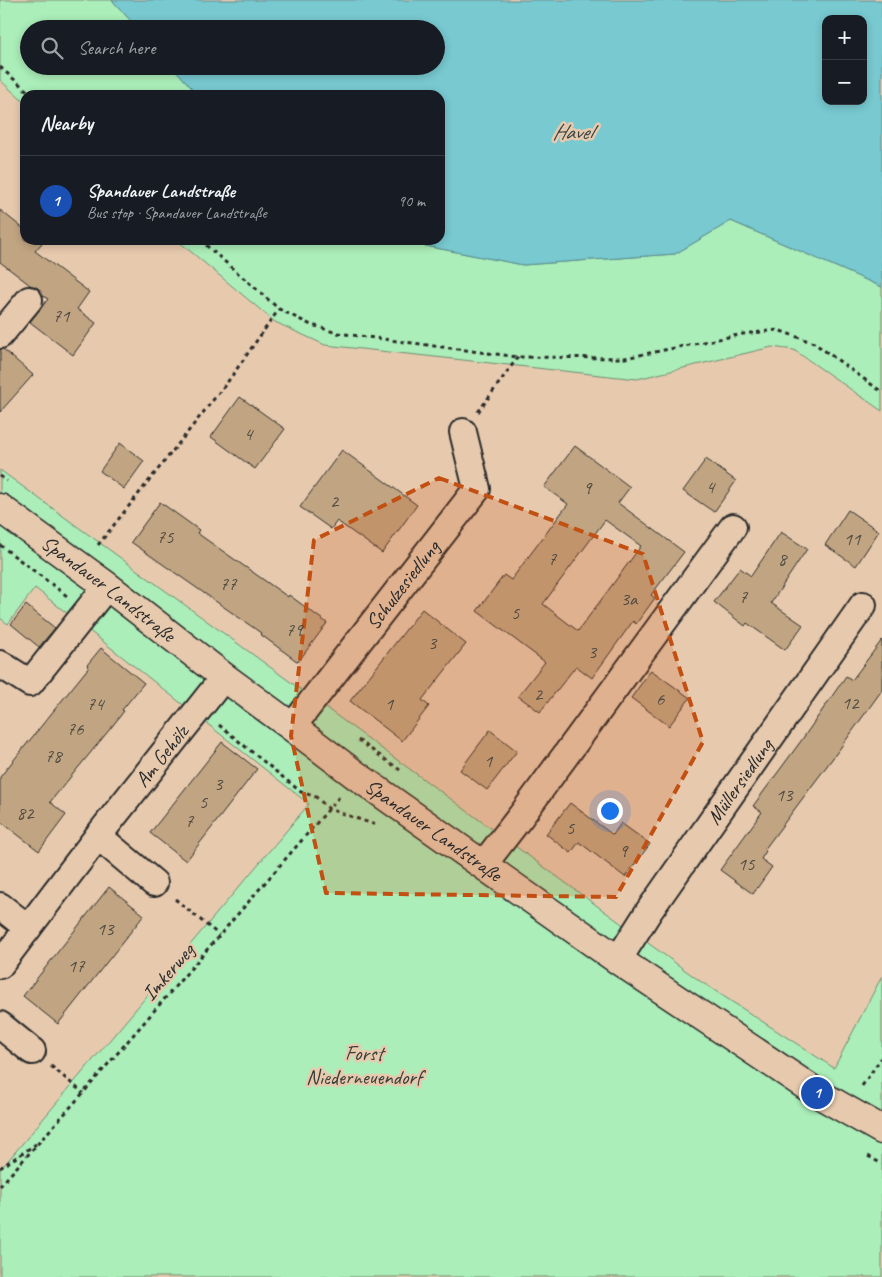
<!DOCTYPE html>
<meta charset="utf-8">
<style>
body{margin:0;font-family:Caveat,sans-serif;background:#20242c;color:#f1f3f6}
.controls{position:absolute;right:15px;top:15px;display:grid;overflow:hidden;border-radius:10px;box-shadow:0 2px 8px #0003}
.controls button{width:45px;height:45px;display:grid;place-items:center;padding:0;border:0;border-bottom:1px solid #363941;background:#171b24;color:#f1f3f6;font:25px sans-serif}
.you{position:absolute;left:609px;top:810px;width:18px;height:18px;margin:-12px;border:4px solid #fff;border-radius:50%;background:#1a73e8;box-shadow:0 0 0 8px #1a73e833}
.badge{display:grid;place-items:center;width:32px;height:32px;border-radius:50%;background:#1f6fb2;color:#fff;font-size:16px;font-weight:700}
.pin{position:absolute;translate:-50% -50%;border:2px solid #fff;box-shadow:0 1px 5px #0006}
.list{margin:0;padding:0;list-style:none}
h2{display:flex;justify-content:space-between;align-items:center;height:65px;margin:0;padding:0 20px;font-size:21px}
h2 small{font-size:16px;font-weight:400;color:#9ea1a6}
.list li{display:grid;grid-template-columns:32px 1fr auto;gap:15px;align-items:center;box-sizing:border-box;height:90px;padding:0 20px;border-top:1px solid #363941}
.list b{display:block;font-size:19px;white-space:nowrap}
.list p{margin:0;font-size:16px;white-space:nowrap;color:#9ea1a6}
.list em{font-size:16px;font-style:normal;color:#9ea1a6}
.icon{flex:none;width:28px;height:28px;fill:none;stroke:currentColor;stroke-width:2;stroke-linecap:round;stroke-linejoin:round}
.map{position:relative;flex:none;width:882px;height:1277px;overflow:hidden}
.search{position:absolute;background:#171b24;box-shadow:0 2px 8px #0003;left:20px;top:20px;width:425px;height:55px;display:flex;align-items:center;gap:12px;box-sizing:border-box;padding:0 18px;border-radius:28px;color:#9ea1a6;font-size:19px}
.panel{position:absolute;background:#171b24;box-shadow:0 2px 8px #0003;left:20px;top:90px;width:425px;height:155px;border-radius:15px}
.map>svg:first-child{display:block}
.green{fill:#abeeb9;stroke:#6b8c72}
.water{fill:#78c9d0;stroke:#598a8e;fill-rule:evenodd}
.building{fill:#c1a582;stroke:#2b2b2b;fill-rule:evenodd}
.lines{fill:none;stroke-linecap:round;stroke-linejoin:round}
.minor-casing{stroke:#2b2b2b;stroke-width:30}
.major-casing{stroke:#2b2b2b;stroke-width:31}
.path{stroke:#2b2b2b;stroke-width:3;stroke-dasharray:4 4;stroke-linecap:butt}
.minor{stroke:#e7caae;stroke-width:26}
.major{stroke:#e7caae;stroke-width:28}
.marked{fill:#c25012;fill-opacity:0.2;stroke:#c25012;stroke-width:4;stroke-dasharray:10 6;stroke-linejoin:round}
.labels{text-anchor:middle;stroke-width:5;stroke-linejoin:round;paint-order:stroke}
.number-label{font-size:19px;fill:#504a41}
.street-label{font-size:21px;fill:#2b2b2b;stroke:#e7caae}
.park-label{font-size:21px;fill:#383e39;stroke:#e7caae}
.water-label{font-size:22px;font-style:italic;fill:#374344;stroke:#e7caae}
</style>
<div class="map">
<svg width="882" height="1277" viewBox="0 0 882 1277">
<rect width="100%" height="100%" fill="#e7caae"/>
<filter id="ink" filterUnits="userSpaceOnUse"><feTurbulence type="fractalNoise" baseFrequency=".02" numOctaves="2"/><feDisplacementMap in="SourceGraphic" scale="10" xChannelSelector="R" yChannelSelector="G"/><feConvolveMatrix kernelMatrix="1 2 1 2 8 2 1 2 1" color-interpolation-filters="sRGB"/></filter>
<g filter="url(#ink)">
<g class="green">
<polygon points="0,0 112,0 138,29 29,29 29,66 172,66 198,95 25,95 25,103 0,80"/>
<polygon points="731,221 882,287 882,411 794,350 772,347 637,379 325,345 275,322 177,240 395,240 523,265 675,254"/>
<polygon points="0,470 700,981 834,1068 882,976 882,1277 0,1277 0,1170 309,804 35,588 8,624 0,618"/>
</g>
<path class="water" d="M 112,0 L 882,0 L 882,287 L 731,221 L 675,254 L 523,265 L 395,240 L 440,240 L 440,95 L 198,95 L 172,66 L 436,66 L 436,29 L 138,29 ZM 826,19 L 863,19 L 863,101 L 826,101 Z"/>
<g class="building">
<polygon points="0,210 25,230 25,240 38,240 42,243 35,251 89,292 77,309 96,323 73,355 30,322 48,299 43,296 38,288 30,285 0,262"/>
<polygon points="3,349 33,375 0,412 0,350"/>
<polygon points="240,397 285,429 255,469 211,437"/>
<polygon points="120,443 144,461 124,489 100,471"/>
<path d="M 575,446 L 630,487 L 618,503 L 684,552 L 651,595 L 655,598 L 636,624 L 633,621 L 592,678 L 576,666 L 540,712 L 518,696 L 545,662 L 477,611 L 504,575 L 511,580 L 568,504 L 544,487 ZM 605,520 L 641,546 L 578,631 L 543,604 Z"/>
<polygon points="342,450 417,505 382,553 337,521 331,529 300,507"/>
<polygon points="706,459 736,481 714,512 683,491"/>
<polygon points="160,502 199,530 197,533 288,597 289,595 327,623 298,662 260,634 261,633 131,542"/>
<polygon points="848,510 879,531 856,566 825,545"/>
<polygon points="781,532 807,549 771,603 803,625 785,650 747,623 745,626 714,602 740,568 751,576"/>
<polygon points="26,605 55,628 39,647 11,624"/>
<polygon points="422,609 466,644 422,700 429,706 402,741 350,701"/>
<polygon points="882,640 882,690 841,747 764,850 766,851 761,859 772,867 753,894 720,870 762,812 753,806 801,741 846,676 852,680"/>
<polygon points="101,648 144,683 122,710 124,711 110,729 50,802 66,815 39,851 0,821 0,777 89,667 87,665"/>
<polygon points="651,670 690,698 669,726 631,698"/>
<polygon points="490,730 517,751 487,790 460,770"/>
<polygon points="222,742 257,769 186,861 150,833"/>
<polygon points="570,803 613,835 621,823 650,844 625,877 579,842 571,853 546,834"/>
<polygon points="109,887 144,915 58,1024 23,996"/>
</g>
<g class="lines">
<defs>
<g id="minor">
<polyline points="0,335 29,300"/>
<polyline points="0,664 30,683 107,586"/>
<path id="s1" d="M 292,727 L 477,489 L 463,432"/>
<polyline points="98,836 154,883"/>
<polyline points="483,865 521,816 733,527"/>
<polyline points="0,906 28,928"/>
<path id="s2" d="M 618,960 L 649,911 L 863,605"/>
<path id="s3" d="M 0,965 L 98,836 L 224,677"/>
<polyline points="0,1025 32,1051"/>
</g>
<g id="major">
<path id="s4" d="M 0,508 L 107,586 L 224,677 L 292,727 L 357,776 L 483,865 L 618,960 L 817,1093 L 882,1130"/>
</g>
</defs>
<use href="#minor" class="minor-casing"/>
<use href="#major" class="major-casing"/>
<g class="path">
<polyline points="0,67 32,95"/>
<polyline points="200,240 279,309 309,324 337,333 518,357 625,358 743,334 778,330 814,343 882,392"/>
<polyline points="478,412 518,357"/>
<polyline points="0,476 7,481"/>
<polyline points="0,545 67,596"/>
<polyline points="98,545 229,380 279,309"/>
<polyline points="219,725 301,792 316,797 329,809 376,825"/>
<polyline points="358,740 400,770"/>
<polyline points="175,899 219,935"/>
<polyline points="51,1066 83,1093"/>
<polyline points="862,1086 882,1057"/>
<polyline points="868,1156 882,1164"/>
<polyline points="0,1168 36,1144"/>
<polyline points="0,1186 83,1093 340,796"/>
</g>
<use href="#minor" class="minor"/>
<use href="#major" class="major"/>
</g>
</g>
<path class="marked" d="M 439,478 L 643,554 L 703,742 L 616,897 L 326,893 L 291,736 L 314,540 Z"/>
<g class="labels">
<g class="number-label">
<text x="61" y="322">71</text>
<text x="248" y="440">4</text>
<text x="710" y="493">4</text>
<text x="587" y="494">9</text>
<text x="334" y="507">2</text>
<text x="165" y="543">75</text>
<text x="852" y="545">11</text>
<text x="552" y="565">7</text>
<text x="782" y="565">8</text>
<text x="228" y="590">77</text>
<text x="743" y="603">7</text>
<text x="629" y="605">3a</text>
<text x="515" y="619">5</text>
<text x="294" y="636">79</text>
<text x="432" y="649">3</text>
<text x="592" y="658">3</text>
<text x="538" y="700">2</text>
<text x="660" y="705">6</text>
<text x="850" y="709">12</text>
<text x="95" y="710">74</text>
<text x="389" y="710">1</text>
<text x="75" y="735">76</text>
<text x="53" y="762">78</text>
<text x="488" y="767">1</text>
<text x="218" y="790">3</text>
<text x="784" y="801">13</text>
<text x="203" y="808">5</text>
<text x="25" y="819">82</text>
<text x="189" y="827">7</text>
<text x="570" y="834">5</text>
<text x="623" y="857">9</text>
<text x="746" y="870">15</text>
<text x="105" y="935">13</text>
<text x="76" y="972">17</text>
</g>
<g class="street-label">
<text dy="7" stroke="none"><textPath href="#s1" startOffset="180">Schulzesiedlung</textPath></text>
<text dy="7" stroke="none"><textPath href="#s4" startOffset="135">Spandauer Landstraße</textPath></text>
<text dy="7" stroke="none"><textPath href="#s3" startOffset="264">Am Gehölz</textPath></text>
<text dy="7" stroke="none"><textPath href="#s2" startOffset="216">Müllersiedlung</textPath></text>
<text dy="7" stroke="none"><textPath href="#s4" startOffset="540">Spandauer Landstraße</textPath></text>
<text transform="translate(168 972) rotate(-49)" y="7">Imkerweg</text>
</g>
<g class="park-label">
<text x="364" y="1060">Forst<tspan x="364" dy="24">Niederneuendorf</tspan></text>
</g>
<g class="water-label">
<text x="572" y="139">Havel</text>
</g>
</g>
</svg>
<div class="controls">
<button>+</button>
<button>−</button>
</div>
<div class="you"></div>
<div class="pin badge" style="left:817px;top:1093px;background:#1a4fb4">1</div>
<div class="search"><svg class="icon" aria-label="search" viewBox="0 0 24 24"><circle cx="10" cy="10" r="6"/><path d="M15 15l6 6"/></svg>Search here</div>
<section class="panel">
<h2>Nearby<small></small></h2>
<ul class="list">
<li><span class="badge" style="background:#1a4fb4">1</span><div><b>Spandauer Landstraße</b><p>Bus stop · Spandauer Landstraße</p></div><em>90 m</em></li>
</ul>
</section>
</div>
